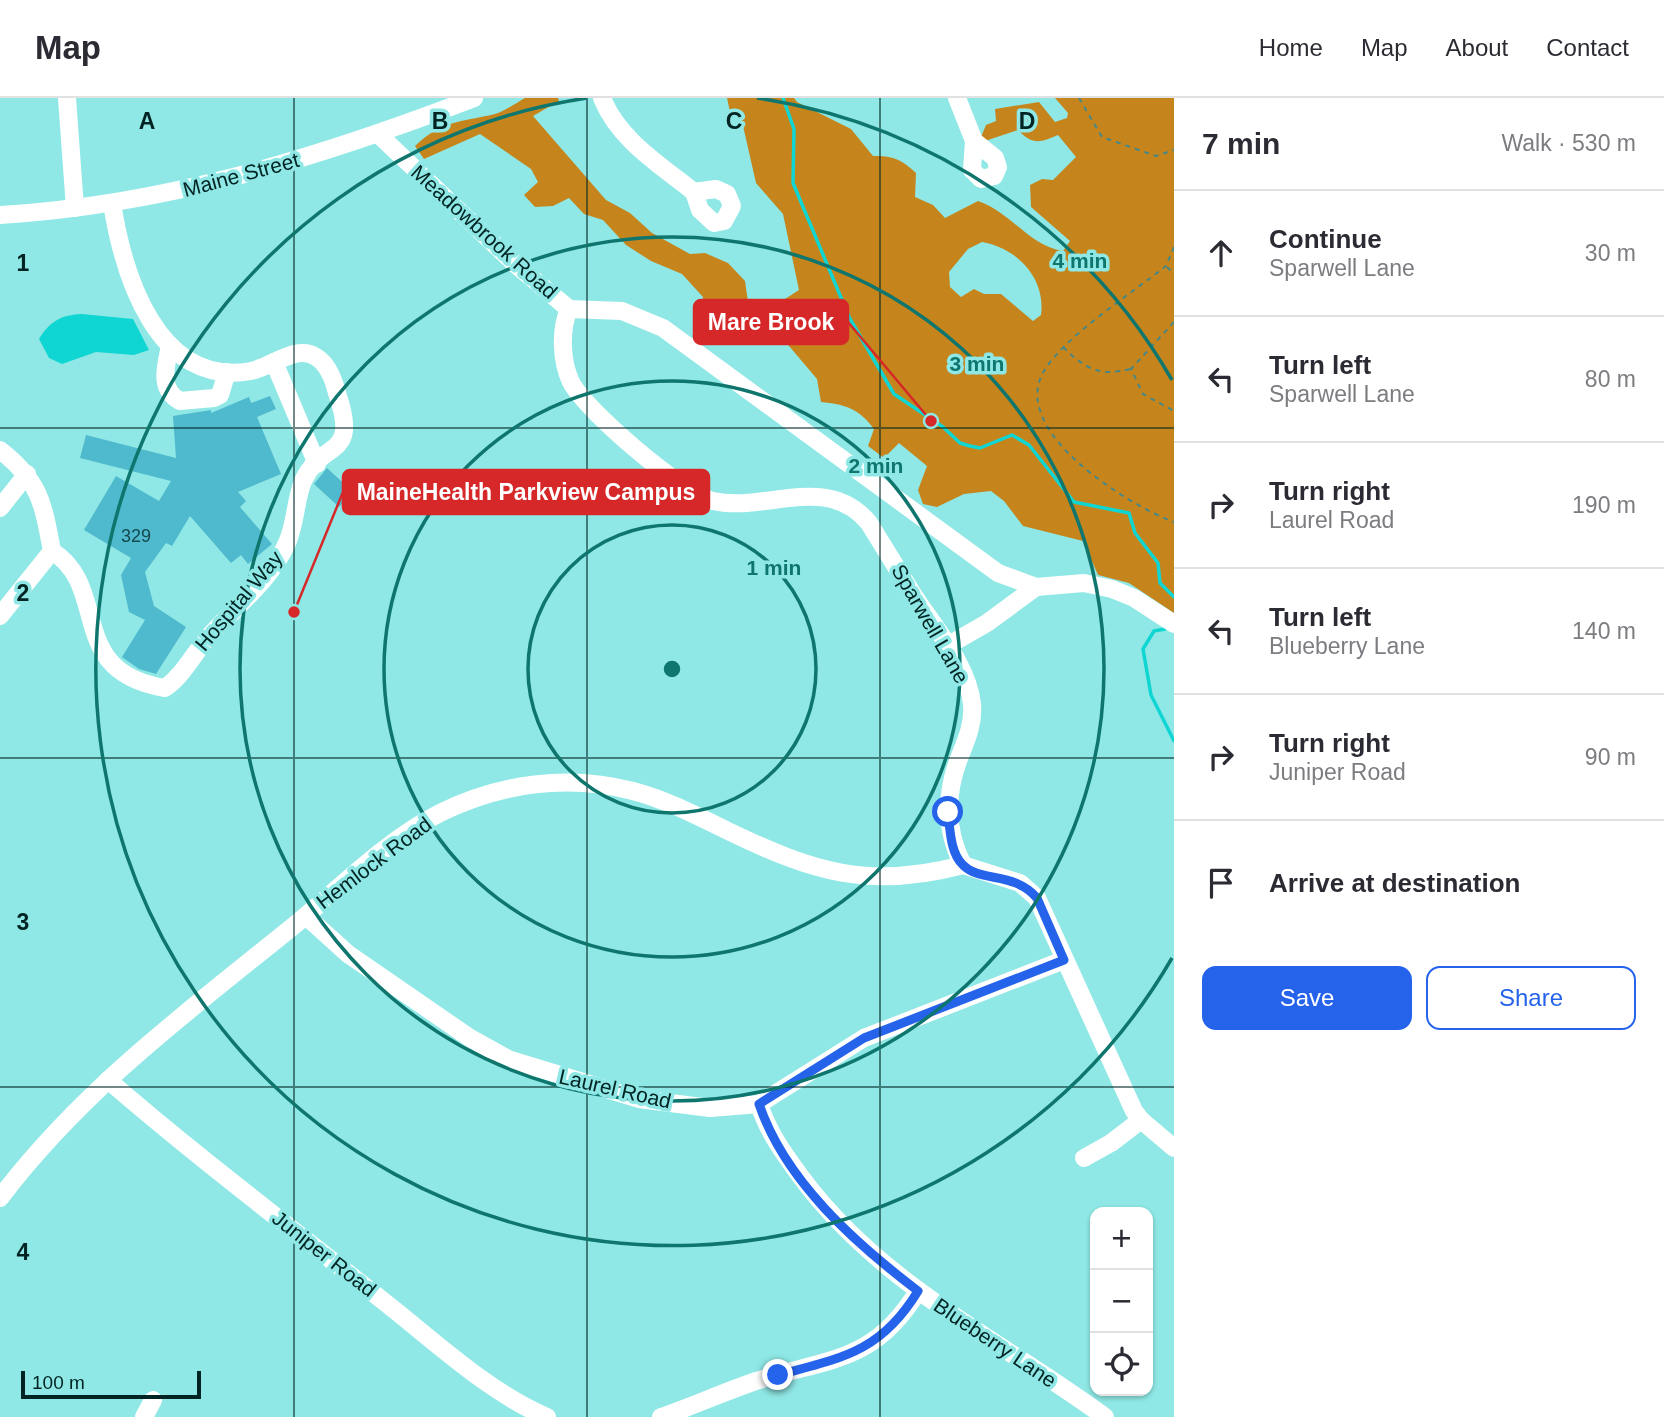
<!DOCTYPE html>
<meta charset="utf-8">
<style>
body{margin:0;font-family:Arial,sans-serif;background:#f2f2f3;color:#2b2b33}
.controls{position:absolute;right:21px;bottom:21px;display:grid;overflow:hidden;border-radius:14px;box-shadow:0 2px 5px #0004}
.controls button{width:63px;height:63px;display:grid;place-items:center;padding:0;border:0;border-bottom:2px solid #e1e1e2;background:#fff;color:#2b2b33;font:35px sans-serif}
.scale{position:absolute;left:21px;bottom:18px;width:180px;box-sizing:border-box;padding-left:7px;border:4px solid #002423;border-top:0;font-size:19px;line-height:24px;white-space:nowrap;color:#002423;-webkit-text-stroke:5px #8fe8e5;paint-order:stroke}
.stop{position:absolute;width:21px;height:21px;margin:-16px;border:5px solid #2563eb;border-radius:50%;background:#fff}
.stop.end{background:#2563eb;border-color:#fff;box-shadow:0 2px 7px #0008}
.list{margin:0;padding:0;list-style:none}
h2{display:flex;justify-content:space-between;align-items:center;height:91px;margin:0;padding:0 28px;font-size:30px}
h2 small{font-size:23px;font-weight:400;color:#7c7c81}
.list li{display:grid;grid-template-columns:46px 1fr auto;gap:21px;align-items:center;box-sizing:border-box;height:126px;padding:0 28px;border-top:2px solid #e1e1e2}
.list b{display:block;font-size:26px;white-space:nowrap}
.list p{margin:0;font-size:23px;white-space:nowrap;color:#7c7c81}
.list em{font-size:23px;font-style:normal;color:#7c7c81}
.actions{display:flex;gap:14px;padding:21px 28px}
.actions a{flex:1;padding:16px 0;border:2px solid #2563eb;border-radius:14px;text-align:center;font-size:24px;color:#2563eb}
.actions .main{background:#2563eb;color:#fff}
.icon{flex:none;width:38px;height:38px;fill:none;stroke:currentColor;stroke-width:2;stroke-linecap:round;stroke-linejoin:round}
.map{position:relative;flex:none;width:1174px;height:1319px;overflow:hidden}
header{display:flex;align-items:center;gap:42px;box-sizing:border-box;height:98px;padding:0 35px;background:#fff;border-bottom:2px solid #e1e1e2}
header strong{font-size:33px}
nav{display:flex;gap:38px;margin-inline-start:auto;font-size:24px}
main{display:flex}
aside{flex:1;background:#fff}
.map>svg:first-child{display:block}
.forest{fill:#c6851c;fill-rule:evenodd}
.water{fill:#10d6d3}
.lines{fill:none;stroke-linecap:round;stroke-linejoin:round}
.stream{stroke:#10d6d3;stroke-width:3.5}
.building{fill:#4fb9ce}
.path{stroke:#488785;stroke-width:2;stroke-dasharray:5 5;stroke-linecap:butt}
.minor{stroke:#fff;stroke-width:18}
.route{stroke:#2563eb;stroke-width:9}
.grid{fill:none;stroke:#002423;stroke-width:2;stroke-opacity:0.55}
.ring{fill:none;stroke:#0f766e;stroke-width:3.5}
.labels{text-anchor:middle;stroke-width:7;stroke-linejoin:round;paint-order:stroke}
.number-label{font-size:18px;fill:#14494e}
.street-label{font-size:21px;fill:#002423;stroke:#8fe8e5}
.grid-label{font-size:23px;text-anchor:middle;font-weight:bold;fill:#002423;stroke:#8fe8e5;stroke-width:7;stroke-linejoin:round;paint-order:stroke}
.centre{fill:#0f766e;stroke:#8fe8e5;stroke-width:3.5}
.ring-label{font-size:21px;text-anchor:middle;font-weight:bold;fill:#0f766e;stroke:#8fe8e5;stroke-width:7;stroke-linejoin:round;paint-order:stroke}
.leader{fill:none;stroke:#d62828;stroke-width:2.5}
.callout-dot{fill:#d62828;stroke:#8fe8e5;stroke-width:2.5}
.callout{fill:#d62828;stroke:#d62828;stroke-width:2.5}
.callout-label{font-size:23px;text-anchor:middle;font-weight:bold;fill:#fff}
</style>
<header>
<strong>Map</strong>
<nav><a>Home</a><a>Map</a><a>About</a><a>Contact</a></nav>
</header>
<main>
<div class="map">
<svg width="1174" height="1319" viewBox="0 0 1174 1319">
<rect width="100%" height="100%" fill="#8fe8e5"/>
<path class="forest" d="M 525,0 L 558,0 L 559,3 L 533,18 L 606,102 L 630,115 L 652,135 L 690,156 L 705,155 L 728,165 L 745,183 L 748,204 L 785,201 L 799,192 L 783,116 L 756,85 L 741,19 L 730,14 L 727,0 L 794,0 L 797,4 L 851,31 L 873,58 C 892,57 903,62 916,75 L 915,99 L 933,107 L 945,120 L 978,103 C 1011,114 1029,148 1063,153 L 1070,143 L 1031,109 L 1030,87 L 1042,81 L 1053,82 L 1076,59 L 1058,37 C 1040,45 1032,47 1018,32 L 985,43 L 981,39 L 986,27 L 996,23 L 995,11 L 1039,4 L 1055,24 L 1067,20 L 1068,15 L 1055,0 L 1174,0 L 1174,515 L 1129,485 L 1098,477 L 1083,443 L 1023,428 L 1004,403 L 991,393 L 964,396 L 937,409 L 923,406 L 918,392 L 927,368 L 899,345 L 884,360 L 868,348 L 874,331 C 860,311 844,306 821,304 L 817,281 L 778,235 L 746,228 L 729,220 L 702,232 L 703,199 L 682,176 L 651,163 L 626,147 L 603,122 L 584,116 L 569,100 L 553,108 L 535,109 L 524,97 L 538,84 L 531,71 L 480,36 L 424,61 L 415,48 C 442,22 462,24 495,16 C 505,13 516,5 525,0 ZM 982,144 C 1017,150 1046,180 1041,217 L 1033,223 L 1001,196 L 984,196 L 974,191 L 961,199 L 950,189 L 949,174 L 968,151 Z"/>
<path class="water" d="M 82,216 L 133,221 L 149,252 L 134,257 L 96,254 L 62,266 L 49,260 L 39,241 C 50,223 61,217 82,216 Z"/>
<g class="lines">
<g class="stream">
<polyline points="783,0 794,31 793,85 850,221 894,296 943,329 960,345 970,348 980,350 1012,337 1029,347 1074,404 1129,415 1135,435 1158,465 1160,485 1174,499"/>
<polyline points="1165,531 1154,533 1143,551 1151,597 1174,643"/>
</g>
</g>
<g class="building">
<polygon points="270,298 276,311 257,319 281,376 238,394 246,403 240,409 272,446 248,466 241,457 231,465 190,418 172,448 166,445 145,474 154,508 186,529 156,576 139,571 122,559 145,522 129,514 121,477 131,460 84,432 116,378 159,403 171,383 80,360 86,337 176,360 173,318 211,312 211,315 249,299 251,305"/>
<polygon points="327,370 353,394 339,409 314,386"/>
</g>
<g class="lines">
<g class="path">
<polyline points="1079,0 1102,39 1156,58 1174,52"/>
<path d="M 1174,149 L 1166,168 C 1132,195 1065,238 1044,273 C 1008,333 1128,407 1174,424"/>
<polyline points="1167,169 1174,176"/>
<polyline points="1174,224 1131,271 1143,296 1174,313"/>
<path d="M 1063,249 C 1084,270 1100,279 1130,271"/>
</g>
<g class="minor">
<polyline points="67,0 75,110"/>
<path d="M 602,0 C 619,42 659,66 694,94"/>
<polyline points="957,0 974,43"/>
<polyline points="378,36 514,165 569,211 622,213 663,230 998,475 1036,489 1084,485 1112,491 1134,500 1174,526"/>
<polygon points="974,43 995,60 998,69 994,78 981,81 972,72"/>
<polygon points="716,91 727,96 732,108 724,123 714,125 700,112 694,94"/>
<path d="M 0,117 C 166,107 320,59 474,0"/>
<path d="M 569,211 C 560,232 561,263 571,284 C 584,311 683,396 713,403 C 766,415 827,374 869,425 C 884,449 899,474 914,498 C 935,530 968,567 972,606 C 974,627 965,645 958,663 C 945,699 946,734 963,767 L 1020,785 L 1037,800 L 1134,1013 L 1141,1022 L 1174,1050"/>
<path d="M 170,248 C 166,268 158,291 180,303 L 214,300 L 220,297 L 227,274"/>
<polyline points="274,264 317,366"/>
<path d="M 0,352 C 40,383 43,405 52,453 L 0,518"/>
<polyline points="0,410 27,376"/>
<path d="M 52,453 C 111,490 65,574 165,590 C 185,576 195,552 213,534 C 239,506 271,481 287,445 C 296,425 295,403 303,383 C 323,340 360,362 337,295 C 334,283 328,266 316,259 C 296,246 272,269 251,273 C 157,290 123,176 112,105"/>
<polyline points="947,548 987,525 1036,489"/>
<polyline points="306,818 348,856 470,940 508,961 639,1001 710,1010 759,1006 864,940 1064,862"/>
<path d="M 108,982 C 197,1059 290,1129 382,1202 C 432,1241 489,1295 547,1319"/>
<path d="M 759,1006 C 768,1034 784,1056 801,1079 C 880,1186 1000,1242 1105,1319"/>
<polyline points="1084,1060 1111,1045 1141,1022"/>
<path d="M 0,1100 C 83,991 186,915 291,830 C 339,791 385,743 440,715 C 501,685 568,676 633,693 C 667,702 697,718 728,733 C 813,774 869,792 963,767"/>
<polyline points="144,1319 153,1302"/>
<path d="M 661,1319 C 693,1308 724,1294 756,1283 C 829,1260 874,1265 918,1193"/>
</g>
</g>
<g class="lines">
<path class="route" d="M 778,1277 C 842,1260 881,1254 918,1193 C 855,1145 785,1083 759,1006 L 864,940 L 1064,862 L 1037,800 C 1014,773 981,785 963,767 C 950,755 950,730 948,714"/>
</g>
<path class="grid" d="M 294,0 L 294,1319M 587,0 L 587,1319M 880,0 L 880,1319M 0,330 L 1174,330M 0,660 L 1174,660M 0,989 L 1174,989"/>
<g class="ring">
<circle cx="672" cy="571" r="144"/>
<circle cx="672" cy="571" r="288"/>
<circle cx="672" cy="571" r="432"/>
<path d="M1172 860A577 577 0 1 1 587 0M757 0A577 577 0 0 1 1172 282"/>
</g>
<g class="labels">
<g class="number-label">
<text x="136" y="444">329</text>
</g>
<g class="street-label">
<text transform="translate(241 77) rotate(-15)" y="7">Maine Street</text>
<text transform="translate(484 134) rotate(42)" y="7">Meadowbrook Road</text>
<text transform="translate(239 503) rotate(-50)" y="7">Hospital Way</text>
<text transform="translate(930 526) rotate(60)" y="7">Sparwell Lane</text>
<text transform="translate(374 765) rotate(-37)" y="7">Hemlock Road</text>
<text transform="translate(615 991) rotate(13)" y="7">Laurel Road</text>
<text transform="translate(324 1156) rotate(38)" y="7">Juniper Road</text>
<text transform="translate(995 1245) rotate(34)" y="7">Blueberry Lane</text>
</g>
</g>
<g class="grid-label">
<text x="147" y="31">A</text>
<text x="440" y="31">B</text>
<text x="734" y="31">C</text>
<text x="1027" y="31">D</text>
<text x="23" y="173">1</text>
<text x="23" y="503">2</text>
<text x="23" y="832">3</text>
<text x="23" y="1162">4</text>
</g>
<circle cx="672" cy="571" r="10" class="centre"/>
<g class="ring-label">
<text x="1080" y="170">4 min</text>
<text x="977" y="273">3 min</text>
<text x="876" y="375">2 min</text>
<text x="774" y="477">1 min</text>
</g>
<path class="leader" d="M931 323L848 224M294 514L343 394"/>
<g class="callout-dot">
<circle cx="931" cy="323" r="7"/>
<circle cx="294" cy="514" r="7"/>
</g>
<g class="callout">
<rect x="694" y="202" width="154" height="44" rx="7"/>
<rect x="343" y="372" width="366" height="44" rx="7"/>
</g>
<g class="callout-label">
<text x="771" y="232">Mare Brook</text>
<text x="526" y="402">MaineHealth Parkview Campus</text>
</g>
</svg>
<div class="controls">
<button>+</button>
<button>−</button>
<button><svg class="icon" aria-label="locate" viewBox="0 0 24 24"><circle cx="12" cy="12" r="6"/><path d="M12 2v4M12 18v4M2 12h4M18 12h4"/></svg></button>
</div>
<div class="scale">100 m</div>
<div class="stop" style="left:948px;top:714px"></div>
<div class="stop end" style="left:778px;top:1277px"></div>
</div>
<aside>
<h2>7 min<small>Walk · 530 m</small></h2>
<ul class="list">
<li><svg class="icon" aria-label="ahead" viewBox="0 0 24 24"><path d="M12 20V5M6 11l6-6 6 6"/></svg><div><b>Continue</b><p>Sparwell Lane</p></div><em>30 m</em></li>
<li><svg class="icon" aria-label="left" viewBox="0 0 24 24"><path d="M17 20v-9H6M10 6l-5 5 5 5"/></svg><div><b>Turn left</b><p>Sparwell Lane</p></div><em>80 m</em></li>
<li><svg class="icon" aria-label="right" viewBox="0 0 24 24"><path d="M7 20v-9h11M14 6l5 5-5 5"/></svg><div><b>Turn right</b><p>Laurel Road</p></div><em>190 m</em></li>
<li><svg class="icon" aria-label="left" viewBox="0 0 24 24"><path d="M17 20v-9H6M10 6l-5 5 5 5"/></svg><div><b>Turn left</b><p>Blueberry Lane</p></div><em>140 m</em></li>
<li><svg class="icon" aria-label="right" viewBox="0 0 24 24"><path d="M7 20v-9h11M14 6l5 5-5 5"/></svg><div><b>Turn right</b><p>Juniper Road</p></div><em>90 m</em></li>
<li><svg class="icon" aria-label="arrive" viewBox="0 0 24 24"><path d="M6 21V4h12l-3 4 3 4H6"/></svg><div><b>Arrive at destination</b></div></li>
</ul>
<div class="actions"><a class="main">Save</a><a>Share</a></div>
</aside>
</main>
